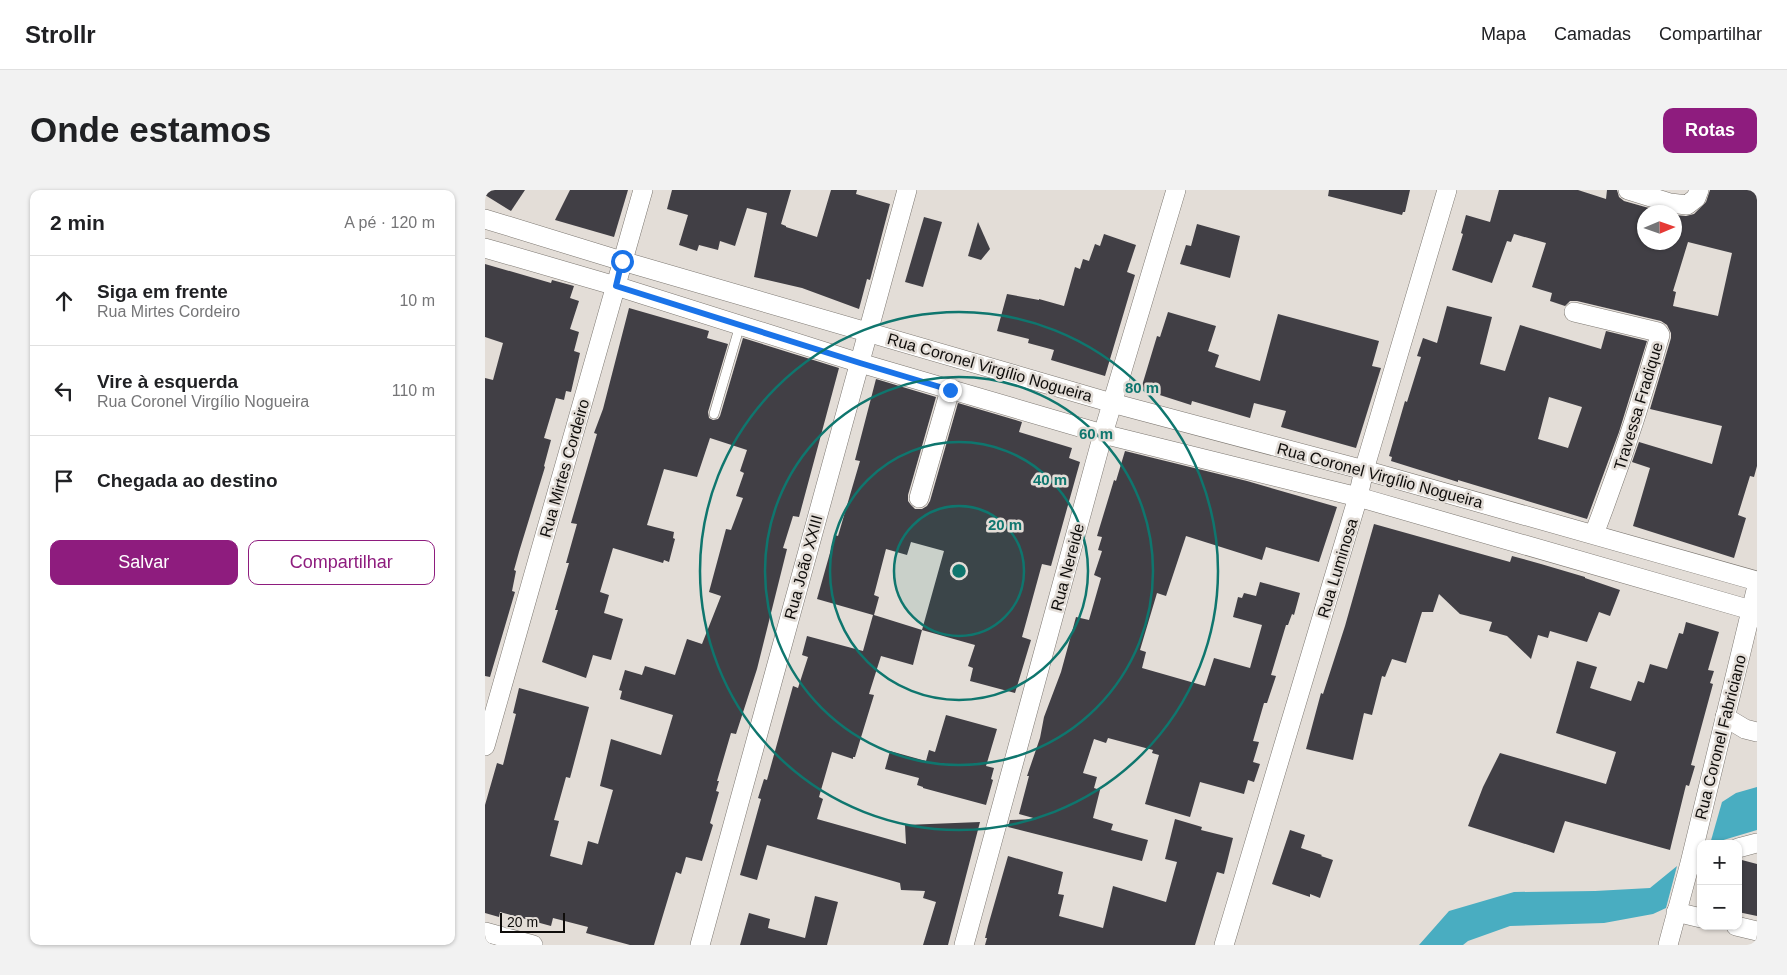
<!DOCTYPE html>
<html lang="pt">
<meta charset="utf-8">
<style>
body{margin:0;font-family:Arial,sans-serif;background:#f2f2f2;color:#202124}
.controls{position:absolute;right:15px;bottom:15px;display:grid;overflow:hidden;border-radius:10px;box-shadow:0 1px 4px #0004}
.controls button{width:45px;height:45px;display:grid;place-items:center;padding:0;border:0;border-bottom:1px solid #e0e0e0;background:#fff;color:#202124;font:25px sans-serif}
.compass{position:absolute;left:1152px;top:15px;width:45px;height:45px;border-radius:50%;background:#fff;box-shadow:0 1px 4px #0004;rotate:88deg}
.scale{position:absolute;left:15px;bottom:12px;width:65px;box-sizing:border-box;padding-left:5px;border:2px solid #0f0d0b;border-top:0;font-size:14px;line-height:18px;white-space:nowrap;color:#0f0d0b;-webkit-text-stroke:4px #e3ddd7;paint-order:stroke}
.stop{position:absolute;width:15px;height:15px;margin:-11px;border:4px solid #1a73e8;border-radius:50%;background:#fff}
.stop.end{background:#1a73e8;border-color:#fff;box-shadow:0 1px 5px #0008}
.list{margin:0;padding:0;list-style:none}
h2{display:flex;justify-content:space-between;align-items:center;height:65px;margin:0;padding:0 20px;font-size:21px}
h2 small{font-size:16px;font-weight:400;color:#757577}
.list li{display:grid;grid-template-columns:32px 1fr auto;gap:15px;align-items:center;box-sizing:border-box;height:90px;padding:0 20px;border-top:1px solid #e0e0e0}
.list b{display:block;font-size:19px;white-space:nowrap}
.list p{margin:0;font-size:16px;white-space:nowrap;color:#757577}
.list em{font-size:16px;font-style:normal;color:#757577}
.actions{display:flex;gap:10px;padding:15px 20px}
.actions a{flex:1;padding:11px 0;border:1px solid #8e1c7e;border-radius:10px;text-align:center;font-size:18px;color:#8e1c7e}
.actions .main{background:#8e1c7e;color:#fff}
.icon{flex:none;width:28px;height:28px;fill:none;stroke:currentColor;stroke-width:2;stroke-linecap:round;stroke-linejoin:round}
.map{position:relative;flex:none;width:1272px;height:755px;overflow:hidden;border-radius:10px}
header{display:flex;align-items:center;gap:30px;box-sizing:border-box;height:70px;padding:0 25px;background:#fff;border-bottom:1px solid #e0e0e0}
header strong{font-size:24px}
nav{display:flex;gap:28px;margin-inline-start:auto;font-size:18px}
.intro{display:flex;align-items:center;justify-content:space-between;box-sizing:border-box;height:120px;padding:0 30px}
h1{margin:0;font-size:35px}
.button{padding:12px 22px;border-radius:10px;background:#8e1c7e;color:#fff;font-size:18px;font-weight:700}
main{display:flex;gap:30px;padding:0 30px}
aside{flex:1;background:#fff;border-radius:10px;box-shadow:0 1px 4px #0004}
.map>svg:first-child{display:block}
.water{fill:#49adc1}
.building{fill:#413f45;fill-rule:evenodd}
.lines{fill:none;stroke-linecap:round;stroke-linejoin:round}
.lane-casing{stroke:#7c7771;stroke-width:10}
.street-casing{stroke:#7c7771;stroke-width:20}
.lane{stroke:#fff;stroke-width:9}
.street{stroke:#fff;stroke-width:19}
.route{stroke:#1a73e8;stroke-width:6}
.ring{fill:none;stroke:#0f766e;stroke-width:2.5}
.labels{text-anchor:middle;stroke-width:5;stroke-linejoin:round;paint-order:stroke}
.street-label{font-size:16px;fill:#0f0d0b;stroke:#e3ddd7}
.centre{fill:#0f766e;stroke:#e3ddd7;stroke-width:2.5}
.ring-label{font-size:15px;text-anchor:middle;font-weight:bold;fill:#0f766e;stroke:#e3ddd7;stroke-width:5;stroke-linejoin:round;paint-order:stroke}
</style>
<header>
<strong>Strollr</strong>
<nav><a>Mapa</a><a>Camadas</a><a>Compartilhar</a></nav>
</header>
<div class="intro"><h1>Onde estamos</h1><a class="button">Rotas</a></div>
<main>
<aside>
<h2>2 min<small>A pé · 120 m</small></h2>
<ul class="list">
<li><svg class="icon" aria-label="ahead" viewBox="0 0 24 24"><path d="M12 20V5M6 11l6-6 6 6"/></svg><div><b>Siga em frente</b><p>Rua Mirtes Cordeiro</p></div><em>10 m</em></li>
<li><svg class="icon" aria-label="left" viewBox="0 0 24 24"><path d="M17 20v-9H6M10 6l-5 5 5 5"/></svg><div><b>Vire à esquerda</b><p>Rua Coronel Virgílio Nogueira</p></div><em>110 m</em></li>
<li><svg class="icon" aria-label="arrive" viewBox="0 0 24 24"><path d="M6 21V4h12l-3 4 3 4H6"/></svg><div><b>Chegada ao destino</b></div></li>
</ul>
<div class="actions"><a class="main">Salvar</a><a>Compartilhar</a></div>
</aside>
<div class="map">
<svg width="1272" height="755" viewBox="0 0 1272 755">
<rect width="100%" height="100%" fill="#e3ddd7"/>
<g class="water">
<polygon points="1272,597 1272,640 1225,654 1237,612 1251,603"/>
<polygon points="1192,676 1181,718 1168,724 1119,733 1025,736 983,751 978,755 934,755 964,721 1029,702 1110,701 1165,698"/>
</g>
<g class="building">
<polygon points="0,0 40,0 26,21 0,5"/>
<polygon points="85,0 143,0 129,47 70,30"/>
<polygon points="187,0 306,0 296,34 301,36 301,37 332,47 346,0 372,0 371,4 405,14 385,90 382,89 374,119 317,98 269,87 282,23 262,18 250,56 235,51 233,60 214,55 212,61 194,55 203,25 182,19"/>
<polygon points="844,0 925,0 920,22 918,22 917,25 843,6"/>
<path d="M 1014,0 L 1093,0 L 1121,9 L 1122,0 L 1132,0 L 1134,7 L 1139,11 L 1178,22 L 1160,22 L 1160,52 L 1190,52 L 1190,25 L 1201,26 L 1209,24 L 1221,12 L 1225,0 L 1272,0 L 1272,276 L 1269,287 L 1265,286 L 1253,325 L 1261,328 L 1249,368 L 1148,336 L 1165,278 L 1147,272 L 1154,252 L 1227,274 L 1237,236 L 1165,219 L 1186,148 L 1186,143 L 1182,135 L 1176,131 L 1092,111 L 1085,111 L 1080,116 L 1065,111 L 1067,103 L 1047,97 L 1061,53 L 1029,44 L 1026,52 L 1022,51 L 1007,93 L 967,80 L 978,44 L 976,43 L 981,25 L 1005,32 ZM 1203,52 L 1247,63 L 1233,126 L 1188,116 L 1191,102 L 1188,101 Z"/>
<polygon points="439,27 457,32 438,97 420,92"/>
<polygon points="493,32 505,59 496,70 483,66"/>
<polygon points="712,34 755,46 745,88 695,74 701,55 706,56"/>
<polygon points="619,44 651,55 642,82 650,85 620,186 566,170 569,160 543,153 544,149 512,141 522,104 554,110 554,109 579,116 590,77 595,79 598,69 604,71 610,54 615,56"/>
<polygon points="0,74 66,93 67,90 89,96 85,108 94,111 85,139 94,142 89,161 95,163 86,202 81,201 79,210 71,208 59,248 66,250 59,276 60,277 34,362 29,380 31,381 27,401 30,402 5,487 0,486 0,188 8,190 18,153 0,147"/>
<path d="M 962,116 L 1007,127 L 995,174 L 1020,181 L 1035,135 L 1116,159 L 1121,141 L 1162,151 L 1134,242 L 1102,329 L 973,290 L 973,292 L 906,271 L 907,267 L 904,266 L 920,211 L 922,212 L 936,167 L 932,166 L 938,148 L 952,153 ZM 1064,207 L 1097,217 L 1083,258 L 1053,249 Z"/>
<polygon points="144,118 224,141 222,148 243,154 223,222 224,228 228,230 233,229 235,226 258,148 354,178 314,327 308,326 298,358 302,359 272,479 251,544 246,543 232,591 234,591 231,601 234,602 225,633 228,635 217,671 201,667 196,684 191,682 169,755 145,755 101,743 103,737 68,728 66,736 15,722 14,727 0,723 0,615 12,573 18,575 31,524 28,523 34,498 104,517 85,588 81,587 69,630 74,631 65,666 97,675 103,651 113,654 128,600 115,596 126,549 176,565 188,525 135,509 137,501 134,500 140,480 157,485 160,476 190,485 202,449 217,454 236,406 224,402 241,339 246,340 258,308 251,306 259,283 255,281 262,260 225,248 212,287 179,279 162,335 189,342 188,348 190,349 184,372 179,370 178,373 128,358 115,402 124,405 119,423 138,429 126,470 108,465 101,488 57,472 73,420 70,420 84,373 81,373 92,334 86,333 112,244 109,243 118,219"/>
<polygon points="683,122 731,136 723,161 734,165 730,177 775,191 793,124 894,151 887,176 896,178 871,258 796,237 801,221 769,213 765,228 707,211 706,215 656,199 672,146 675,147"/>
<path d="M 391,189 L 451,207 L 423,305 L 423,311 L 426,315 L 430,319 L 437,319 L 442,316 L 445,311 L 473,213 L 537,232 L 534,242 L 587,258 L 584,268 L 595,272 L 566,376 L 557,374 L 537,447 L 546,450 L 530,503 L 485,491 L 488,478 L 483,476 L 490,455 L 437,440 L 428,475 L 396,466 L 384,504 L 389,505 L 370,567 L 368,567 L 368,569 L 347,562 L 334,607 L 338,609 L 332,629 L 421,654 L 420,635 L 495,632 L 463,755 L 438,755 L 451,712 L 438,708 L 440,701 L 416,700 L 415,693 L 282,655 L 272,690 L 255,685 L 276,609 L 273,608 L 279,589 L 282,590 L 308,496 L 313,498 L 323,467 L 317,465 L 322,446 L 378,461 L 388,425 L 332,409 L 350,345 L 353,346 L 375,271 L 370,270 ZM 426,352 L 459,361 L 437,440 L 389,425 L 394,407 L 389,405 L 401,359 L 422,365 Z"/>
<polygon points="640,261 762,291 852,317 834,372 781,357 777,370 701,346 681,406 672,403 655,460 661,462 657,478 720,496 729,468 765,478 777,435 748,427 753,407 757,408 759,403 771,406 775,392 815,403 809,425 807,424 803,435 801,435 786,485 791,486 782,513 779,513 768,551 774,552 768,572 775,574 769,592 763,590 759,604 715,592 705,627 660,614 674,565 667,563 668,560 623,548 621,553 609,549 598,583 612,587 609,598 615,600 608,628 628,634 626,640 663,650 657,671 523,637 525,630 552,629 534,624 544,586 542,586 555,548 559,527 576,482 591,427 604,430 616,388 609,385 617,361 613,360 617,347 612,346 629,290 631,291"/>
<polygon points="889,334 1025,372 1027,366 1056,374 1100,387 1100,388 1135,400 1125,426 1114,422 1102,452 1065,441 1063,448 1053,445 1046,469 1022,446 1004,441 1007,432 975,424 954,404 948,422 937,422 921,473 907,469 900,487 897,486 887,525 879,523 868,570 821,559 836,503 838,504 860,436"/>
<polygon points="1201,432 1234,442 1223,480 1229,481 1225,493 1228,494 1206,575 1210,576 1204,596 1201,595 1185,660 1080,631 1069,663 983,636 998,597 1015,563 1121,594 1131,562 1071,543 1092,471 1112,477 1105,498 1146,511 1153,491 1159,493 1165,474 1182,479 1194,443 1198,444"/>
<polygon points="461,525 512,539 501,576 509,578 506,589 508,590 501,615 438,598 438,597 432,595 434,588 400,579 405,561 441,571 444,560 450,562"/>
<polygon points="690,629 717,637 716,640 748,648 739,684 732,682 710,755 500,755 502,748 500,748 503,736 523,666 578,682 573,704 579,705 574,726 618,738 628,696 681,712 692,672 680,669"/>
<polygon points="805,640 820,645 816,658 837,665 836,666 848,670 835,708 825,704 825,707 787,694"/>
<polygon points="1253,669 1272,674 1272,726 1253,722"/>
<polygon points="330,706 353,712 342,755 255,755 264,723 285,729 283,738 320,748"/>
</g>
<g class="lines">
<defs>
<polyline id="lane" points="229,224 255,135"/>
<g id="street">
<polyline points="1143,0 1185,13 1202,15 1211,8 1214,0"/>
<polyline points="0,29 137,71 627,213 879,280 1272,391"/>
<polyline points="0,58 131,96 375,173 618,244 873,307 1266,420"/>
<path d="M 1089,122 L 1173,142 L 1175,145 C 1156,213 1134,279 1109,344"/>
<polyline points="434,308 465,200"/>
<polyline points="1240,527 1260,539 1272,542"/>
<polyline points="0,556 158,0"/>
<polyline points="1253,658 1272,653"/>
<polyline points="1191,722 1216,728"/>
<polyline points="1251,736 1272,741"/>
<polyline points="0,742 48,755"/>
<polyline points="215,755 422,0"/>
<polyline points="479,755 618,244 691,0"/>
<polyline points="739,755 873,307 879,280 962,0"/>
<polyline points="1183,755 1205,673 1272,396"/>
</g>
</defs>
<use href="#lane" class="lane-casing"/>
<use href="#street" class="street-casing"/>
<use href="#lane" class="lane"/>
<use href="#street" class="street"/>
</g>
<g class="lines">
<polyline class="route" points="137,71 131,96 375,173 465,200"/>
</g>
<circle cx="474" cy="381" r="65" fill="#0f766e" fill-opacity=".12"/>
<g class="ring">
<circle cx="474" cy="381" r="65"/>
<circle cx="474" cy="381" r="129"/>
<circle cx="474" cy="381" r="194"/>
<circle cx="474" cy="381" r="259"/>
</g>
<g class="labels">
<g class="street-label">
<text transform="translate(505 177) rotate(16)" y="6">Rua Coronel Virgílio Nogueira</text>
<text transform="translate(1153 216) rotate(-73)" y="6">Travessa Fradique</text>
<text transform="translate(79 278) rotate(-74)" y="6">Rua Mirtes Cordeiro</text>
<text transform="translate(895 285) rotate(15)" y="6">Rua Coronel Virgílio Nogueira</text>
<text transform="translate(318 377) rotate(-75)" y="6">Rua João XXIII</text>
<text transform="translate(582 377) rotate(-75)" y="6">Rua Nereide</text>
<text transform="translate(852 378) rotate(-73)" y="6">Rua Luminosa</text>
<text transform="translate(1235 547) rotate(-76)" y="6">Rua Coronel Fabriciano</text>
</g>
</g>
<circle cx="474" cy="381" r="8" class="centre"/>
<g class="ring-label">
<text x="657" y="203">80 m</text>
<text x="611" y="249">60 m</text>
<text x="565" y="295">40 m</text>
<text x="520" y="340">20 m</text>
</g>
</svg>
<div class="controls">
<button>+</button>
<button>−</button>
</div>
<svg class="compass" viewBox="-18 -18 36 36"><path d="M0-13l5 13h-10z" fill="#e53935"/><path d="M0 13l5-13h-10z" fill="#757577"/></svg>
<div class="scale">20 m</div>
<div class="stop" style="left:137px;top:71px"></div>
<div class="stop end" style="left:465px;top:200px"></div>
</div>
</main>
